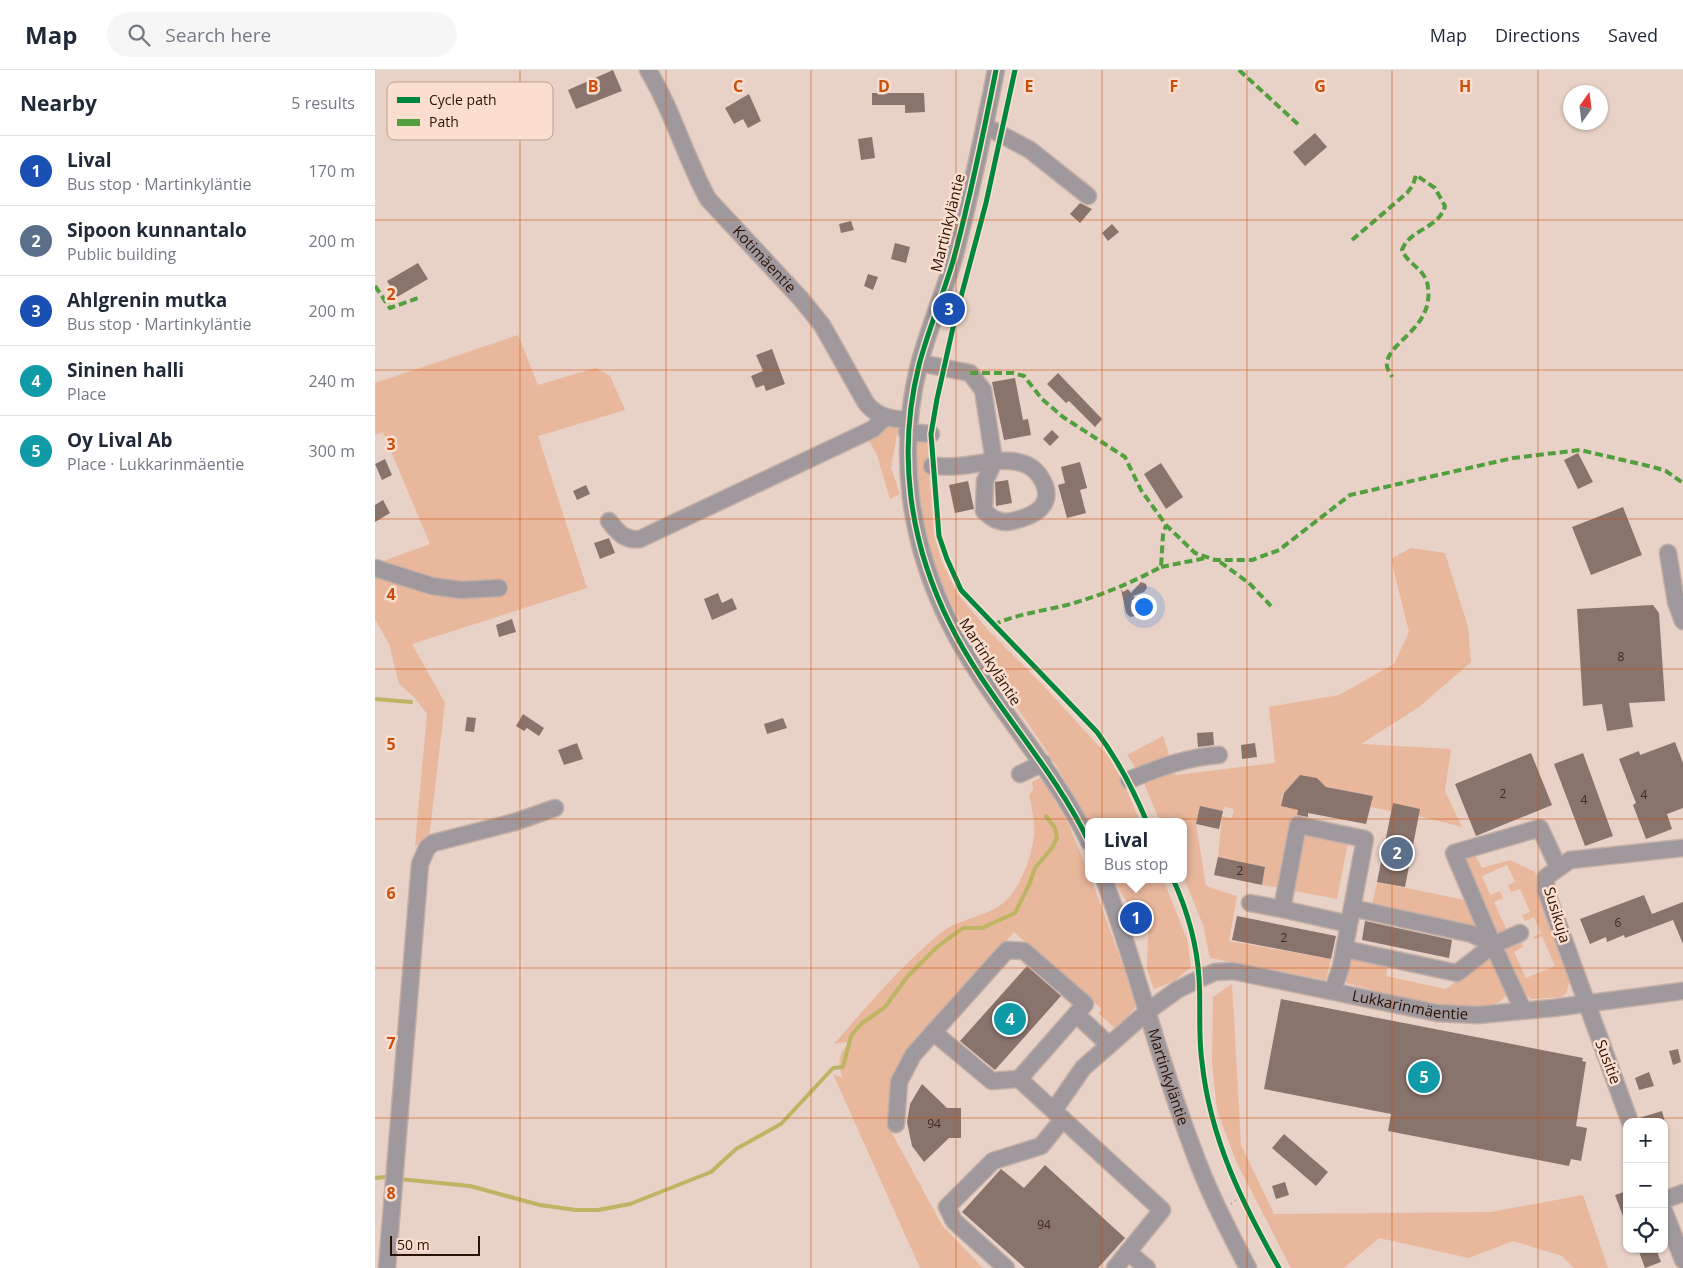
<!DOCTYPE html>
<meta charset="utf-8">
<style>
body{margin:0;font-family:"Open Sans",sans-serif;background:#f6f6f7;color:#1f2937}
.controls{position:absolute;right:15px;bottom:15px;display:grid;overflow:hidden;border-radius:10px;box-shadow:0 1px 4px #0004}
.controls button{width:45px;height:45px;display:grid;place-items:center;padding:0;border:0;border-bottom:1px solid #e0e1e3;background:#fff;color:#1f2937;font:25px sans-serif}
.compass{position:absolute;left:1188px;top:15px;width:45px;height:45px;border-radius:50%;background:#fff;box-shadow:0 1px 4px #0004;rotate:14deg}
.scale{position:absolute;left:15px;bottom:12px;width:90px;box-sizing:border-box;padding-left:5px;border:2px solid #2a1205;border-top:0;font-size:14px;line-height:18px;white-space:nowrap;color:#2a1205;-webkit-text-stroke:4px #fadecf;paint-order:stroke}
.you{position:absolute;left:768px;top:536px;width:18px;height:18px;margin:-12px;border:4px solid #fff;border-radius:50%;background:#1a73e8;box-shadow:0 0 0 8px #1a73e833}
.badge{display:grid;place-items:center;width:32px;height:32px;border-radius:50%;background:#0f766e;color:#fff;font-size:16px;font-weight:700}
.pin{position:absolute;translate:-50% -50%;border:2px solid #fff;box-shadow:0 1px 5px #0006}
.popup{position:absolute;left:710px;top:748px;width:102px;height:65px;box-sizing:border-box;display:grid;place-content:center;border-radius:10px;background:#fff;filter:drop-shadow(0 1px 4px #0005);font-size:16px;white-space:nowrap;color:#747a83}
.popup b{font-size:19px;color:#1f2937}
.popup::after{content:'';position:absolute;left:50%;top:100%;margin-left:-10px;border:10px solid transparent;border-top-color:#fff}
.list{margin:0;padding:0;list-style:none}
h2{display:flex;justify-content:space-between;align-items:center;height:65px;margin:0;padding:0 20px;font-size:21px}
h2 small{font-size:16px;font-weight:400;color:#747a83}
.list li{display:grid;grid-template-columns:32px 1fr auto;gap:15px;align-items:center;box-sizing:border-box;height:70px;padding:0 20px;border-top:1px solid #e0e1e3}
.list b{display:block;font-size:19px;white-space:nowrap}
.list p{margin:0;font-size:16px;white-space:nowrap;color:#747a83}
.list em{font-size:16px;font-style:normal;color:#747a83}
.icon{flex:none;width:28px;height:28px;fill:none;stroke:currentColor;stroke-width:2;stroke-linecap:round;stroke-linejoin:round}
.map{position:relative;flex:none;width:1308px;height:1198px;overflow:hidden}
header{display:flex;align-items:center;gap:30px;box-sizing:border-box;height:70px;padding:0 25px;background:#fff;border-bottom:1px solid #e0e1e3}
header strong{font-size:24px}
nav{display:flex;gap:28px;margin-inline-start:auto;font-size:18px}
.search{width:350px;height:45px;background:#f6f6f7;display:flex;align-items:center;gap:12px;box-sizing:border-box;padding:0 18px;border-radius:28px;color:#747a83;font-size:19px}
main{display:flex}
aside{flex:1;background:#fff}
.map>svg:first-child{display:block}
.green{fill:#e9b79c}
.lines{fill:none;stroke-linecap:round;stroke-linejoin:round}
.stream{stroke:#bdb563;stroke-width:4}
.building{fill:#89736d}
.minor-casing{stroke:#c3afa6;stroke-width:19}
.path{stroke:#a49a99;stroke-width:2;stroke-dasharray:1 4;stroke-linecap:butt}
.minor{stroke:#9f989c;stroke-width:16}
.quiet{stroke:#51a03d;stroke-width:4;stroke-dasharray:8 4;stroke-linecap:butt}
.cycleway-casing{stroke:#fadecf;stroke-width:8}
.cycleway{stroke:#00873e;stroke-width:5}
.grid{fill:none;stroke:#cc4e0b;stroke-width:1;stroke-opacity:0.55}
.labels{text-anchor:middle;stroke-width:5;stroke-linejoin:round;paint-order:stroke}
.number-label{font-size:12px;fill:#422a1f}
.street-label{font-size:15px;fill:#2a1205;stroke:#fadecf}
.key{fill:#fadecf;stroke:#bca192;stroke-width:1}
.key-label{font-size:14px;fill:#2a1205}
.grid-label{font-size:16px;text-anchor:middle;font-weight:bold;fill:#cc4e0b;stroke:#fadecf;stroke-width:5;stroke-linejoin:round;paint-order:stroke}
</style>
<header>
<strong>Map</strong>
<div class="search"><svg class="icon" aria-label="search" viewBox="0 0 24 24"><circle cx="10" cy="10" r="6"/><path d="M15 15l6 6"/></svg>Search here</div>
<nav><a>Map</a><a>Directions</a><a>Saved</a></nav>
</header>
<main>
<aside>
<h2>Nearby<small>5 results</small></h2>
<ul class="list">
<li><span class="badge" style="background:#1a4fb4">1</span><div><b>Lival</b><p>Bus stop · Martinkyläntie</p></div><em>170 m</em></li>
<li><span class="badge" style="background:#5c6f8a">2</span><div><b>Sipoon kunnantalo</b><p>Public building</p></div><em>200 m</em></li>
<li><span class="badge" style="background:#1a4fb4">3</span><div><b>Ahlgrenin mutka</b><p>Bus stop · Martinkyläntie</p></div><em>200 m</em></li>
<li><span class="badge" style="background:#0f9aa8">4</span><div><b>Sininen halli</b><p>Place</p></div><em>240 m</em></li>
<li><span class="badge" style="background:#0f9aa8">5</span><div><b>Oy Lival Ab</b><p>Place · Lukkarinmäentie</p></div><em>300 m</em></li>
</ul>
</aside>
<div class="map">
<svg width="1308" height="1198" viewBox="0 0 1308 1198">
<rect width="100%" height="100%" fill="#e8d1c6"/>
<g class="green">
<polygon points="143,265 163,315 221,298 235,306 250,340 163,366 212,518 37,574 70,633 54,769 40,776 52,644 39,627 24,614 14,574 0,549 0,494 55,474 8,362 0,365 0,313"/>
<polygon points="517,353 523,359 516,398 525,424 515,429 502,385 495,372 486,371"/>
<path d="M 542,367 L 552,368 L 559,465 L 567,492 L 582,523 L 612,559 L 665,612 L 733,686 L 749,714 L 765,752 L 714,752 L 713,754 C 669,656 576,572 551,466 C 543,434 543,400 542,367 Z"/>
<polygon points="1036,478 1070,483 1093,557 1096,592 1044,637 986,674 1076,679 1070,721 1087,757 1044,746 1045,739 1018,734 1016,741 995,737 997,726 948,716 942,708 925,705 908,724 906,736 923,740 906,818 887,815 890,797 843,787 847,746 857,748 859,739 849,737 848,741 825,736 821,754 831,816 862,826 854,871 956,889 951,910 835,888 828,855 809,808 808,752 785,752 767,708 798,696 801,705 900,693 894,637 964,625 1019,594 1034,562 1016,489"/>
<polygon points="788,666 796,691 764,703 752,685"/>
<path d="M 667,707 L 694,755 L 713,802 L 714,809 L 717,809 L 719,816 L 762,935 L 742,960 L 723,943 L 727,939 L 639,862 L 530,983 L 516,1009 L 512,1054 L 567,1155 L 608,1198 L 545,1198 L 458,1004 L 468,1008 C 462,993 463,981 477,971 L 459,974 C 492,936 524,898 562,866 C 579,851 599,849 619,839 C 643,828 657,788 659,764 C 660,752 657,738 654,726 L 658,719 L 657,712 Z"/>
<polygon points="930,764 973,772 962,829 919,821"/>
<polygon points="1098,781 1107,798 1135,790 1160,802 1196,907 1191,924 1186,927 1156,929 1146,920 1129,881 1137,872 1145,869 1148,877 1139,882 1151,908 1180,896 1167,866 1159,869 1158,867 1166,863 1159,847 1150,851 1147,845 1155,842 1145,819 1136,822 1133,815 1140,812 1132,795 1107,806 1115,825 1125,821 1128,828 1119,832 1133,863 1121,863 1087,785"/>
<polygon points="739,809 788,809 812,869 816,897 798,912 779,919 772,900 773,862 746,823"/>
<polygon points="1002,812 1090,830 1105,859 997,835"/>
<path d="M 977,885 L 1013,892 L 1011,906 L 1071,919 L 1116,886 L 1132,921 C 1128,957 995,919 971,913 Z"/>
<polygon points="857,914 866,1075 899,1144 1116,1142 1208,1125 1233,1198 1199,1198 1187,1186 1138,1171 1094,1188 1004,1168 969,1198 916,1198 861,1091 842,1040 837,993 838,927"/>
</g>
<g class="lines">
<g class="stream">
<polyline points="0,629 36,632"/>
<polyline points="0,1108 10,1107"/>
<polyline points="24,1109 95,1116 165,1135 201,1140 223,1140 255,1134 336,1102 361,1079 406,1054 458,998 468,997 476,966 486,954 510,937 532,907 562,877 588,858 607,858 640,843 654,815 660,798 677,778 682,768 680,758 671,746"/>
</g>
</g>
<g class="building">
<polygon points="238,0 247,21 201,39 193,20"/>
<polygon points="497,23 549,23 550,42 530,43 530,35 497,35"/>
<polygon points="374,24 386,51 373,58 368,49 359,54 350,38"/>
<polygon points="940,63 952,77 930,96 918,82"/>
<polygon points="497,67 500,88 486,90 483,69"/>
<polygon points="705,133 717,139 705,153 695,144"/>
<polygon points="476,151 479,160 466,163 464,154"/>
<polygon points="737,154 744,162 733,171 727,163"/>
<polygon points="520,173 535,177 531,193 516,189"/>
<polygon points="43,193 53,209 22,227 12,211"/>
<polygon points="493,204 503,207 498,220 489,216"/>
<polygon points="397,279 410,314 391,321 389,315 381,318 376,306 388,301 381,285"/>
<polygon points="683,303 727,349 720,357 694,331 691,333 672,314"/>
<polygon points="640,308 648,350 653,349 656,365 629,370 617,312"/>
<polygon points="677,360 684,367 675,376 668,369"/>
<polygon points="1203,383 1218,412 1203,419 1189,390"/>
<polygon points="10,389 17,405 7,410 0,394"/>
<polygon points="705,392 712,418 705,420 711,443 692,448 683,415 690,413 686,397"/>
<polygon points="786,393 808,427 791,439 769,404"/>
<polygon points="633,410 637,433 621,436 620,412"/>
<polygon points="593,411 599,439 580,443 574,415"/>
<polygon points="211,415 215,424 202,430 198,421"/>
<polygon points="8,430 15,443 0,452 0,435"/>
<polygon points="1248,437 1267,485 1216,505 1197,457"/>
<polygon points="234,468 240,483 225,489 219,473"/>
<polygon points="766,512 771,514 772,518 769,522 758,526 760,528 756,531 762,542 760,546 755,547 751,543 746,519 748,522 753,519 756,523"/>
<polygon points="343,523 347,533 357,528 362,539 337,550 329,529"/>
<polygon points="1278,535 1284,543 1290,631 1254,633 1258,657 1232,661 1227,634 1208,636 1202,539"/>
<polygon points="137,549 141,562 124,567 121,555"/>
<polygon points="148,644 169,658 164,666 152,658 149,661 141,656"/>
<polygon points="92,647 101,648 99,662 90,661"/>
<polygon points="408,648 412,658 392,664 389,654"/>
<polygon points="838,662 839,675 823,677 822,663"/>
<polygon points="1300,672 1308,693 1308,738 1292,744 1297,759 1271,769 1258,735 1261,733 1244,689 1264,681 1265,685"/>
<polygon points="202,673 208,689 189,695 183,680"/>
<polygon points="880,673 882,687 867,689 866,675"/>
<polygon points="1156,683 1177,735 1101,766 1080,714"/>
<polygon points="1208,683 1238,766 1210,776 1179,694"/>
<polygon points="925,705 942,708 951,717 998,726 991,754 933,743 933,747 922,745 923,740 906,736 909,723"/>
<polygon points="1018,733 1045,739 1030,817 1002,812"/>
<polygon points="825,736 848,741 844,759 821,754"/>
<polygon points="843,787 890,797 887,815 839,805"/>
<polygon points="1269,825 1277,844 1308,832 1308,874 1298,850 1250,868 1249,865 1232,872 1231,867 1215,874 1205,849"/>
<polygon points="862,846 961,866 956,889 857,870"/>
<polygon points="990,851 1077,870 1074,888 987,870"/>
<polygon points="652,896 686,926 620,1000 585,971"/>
<polygon points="906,929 1208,988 1207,991 1211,992 1201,1056 1212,1058 1206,1091 1196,1089 1194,1096 1013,1061 1016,1044 889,1019"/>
<polygon points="1303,979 1306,992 1298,995 1294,981"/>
<polygon points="1274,1002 1279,1016 1264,1020 1260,1008"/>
<polygon points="547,1014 572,1038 586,1038 586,1068 574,1068 549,1092 537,1076 532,1052 535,1034"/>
<polygon points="1287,1041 1290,1052 1265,1052 1264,1048"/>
<polygon points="909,1064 953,1102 941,1116 897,1078"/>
<polygon points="670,1095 750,1168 723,1198 650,1198 587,1142 626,1099 649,1118"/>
<polygon points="910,1112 914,1125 901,1129 897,1116"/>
<polygon points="1252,1121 1252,1154 1251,1154 1240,1125"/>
<polygon points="1263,1179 1281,1179 1286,1192 1270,1198"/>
</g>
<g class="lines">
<defs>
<g id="minor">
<path id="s1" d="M 273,0 C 298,41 310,87 333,129 L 426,229 L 447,255 L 491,333 C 502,347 516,349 533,350"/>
<path d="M 621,0 C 609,61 596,123 580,184 C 570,221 554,257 544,295 C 522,383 534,472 575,554 C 613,631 676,693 714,772"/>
<polyline points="610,56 655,80 713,126"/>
<path d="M 545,293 L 595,303 L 608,320 L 619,391 L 610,411 L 609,441 C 613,444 617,449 622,450 C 631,454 638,451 648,448 C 670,441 679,426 664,405 C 647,381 608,394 584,396 C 575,397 566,396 557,396"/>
<polyline points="532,362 556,364"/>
<path d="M 234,451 C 243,462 249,471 265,469 L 498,359 L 510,347"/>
<polyline points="1293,483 1301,532 1308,551"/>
<polyline points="0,498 57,516 86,520 124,518"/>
<polyline points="645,704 668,693"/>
<path d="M 754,710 C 783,698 812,687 844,685"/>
<path id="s2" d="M 729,809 C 761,896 783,987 816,1074 C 831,1117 852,1158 873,1198"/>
<polyline points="875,833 907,839"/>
<polyline points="1118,875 1145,863"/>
<polyline points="970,879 1082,903 1118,875 1097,864 977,838"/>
<polyline points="958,920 966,897 990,769 923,755 907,839 974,854"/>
<polyline points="1148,940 1118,875 1079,783 1165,758 1183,797"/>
<polyline points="701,944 734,975"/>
<polyline points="558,962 617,1011 644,1009 787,1140 753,1182 772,1198"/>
<path id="s3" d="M 679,1040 L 708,998 L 773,941 L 802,920 L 824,909 L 840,902 L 858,901 L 1062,943 L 1103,945 L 1178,938 L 1308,921"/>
<polyline points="1255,1052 1171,821 1171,807 1195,790 1308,778"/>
<polyline points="521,1054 524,1012 538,985 632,880 649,881 710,934 644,1009"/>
<polyline points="1289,1130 1308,1123"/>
<polyline points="1289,1141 1308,1190"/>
<polyline points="12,1198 45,794 52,778 58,773 140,752 180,738"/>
<polyline points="631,1198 579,1151 572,1137 618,1091 666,1076 688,1049"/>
<polyline points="740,1198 753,1182"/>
</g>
</defs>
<use href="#minor" class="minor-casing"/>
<polyline class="path" points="856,1134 866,1126"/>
<use href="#minor" class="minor"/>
<g class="quiet">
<polyline points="864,0 925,56"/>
<path d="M 977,170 L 1032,123 L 1038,115 L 1041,105 L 1060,118 L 1070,136 C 1064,159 1034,159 1027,180 C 1033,195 1051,199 1053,217 C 1059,260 1009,273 1012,296 C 1012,299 1016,304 1017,307"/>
<polyline points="0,216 15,238 43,228"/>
<polyline points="595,303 638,303 649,306 667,329 688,347 750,387 766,420 791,455 820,483 840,490 877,490 904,480 975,425 1138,388 1205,380 1278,397 1291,401 1308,413"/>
<polyline points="845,492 874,513 896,536"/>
<polyline points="786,497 831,488"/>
<path d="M 618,555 C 642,544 667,541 692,535 C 725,526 756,513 786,497 L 788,465 L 791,455"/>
</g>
<defs>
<g id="cycleway">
<path d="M 621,0 C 609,61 596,123 580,184 C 570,221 554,257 544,295 C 522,383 534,472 575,554 C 613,631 676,693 714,772"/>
<path d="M 640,0 L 611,133 L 579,253 L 562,329 L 556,364 L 564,466 L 572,489 L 586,520 L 722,662 C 743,690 758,719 772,752"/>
<path d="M 798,809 C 812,840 822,875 824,908 C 826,936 823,965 827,992 C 835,1068 867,1133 904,1198"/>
</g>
</defs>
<use href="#cycleway" class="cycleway-casing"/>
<use href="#cycleway" class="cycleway"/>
</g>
<path class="grid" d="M 145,0 L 145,1198M 291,0 L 291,1198M 436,0 L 436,1198M 581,0 L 581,1198M 727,0 L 727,1198M 872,0 L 872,1198M 1017,0 L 1017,1198M 1163,0 L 1163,1198M 0,150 L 1308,150M 0,300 L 1308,300M 0,449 L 1308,449M 0,599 L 1308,599M 0,749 L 1308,749M 0,898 L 1308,898M 0,1048 L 1308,1048"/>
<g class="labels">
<g class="number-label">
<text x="1246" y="591">8</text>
<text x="1128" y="728">2</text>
<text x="1269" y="729">4</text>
<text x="1209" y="734">4</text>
<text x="865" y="805">2</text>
<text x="1243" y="857">6</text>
<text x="909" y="872">2</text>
<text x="559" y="1058">94</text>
<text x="669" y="1159">94</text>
</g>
<g class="street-label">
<text transform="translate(573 153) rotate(-76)" y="5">Martinkyläntie</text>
<text dy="5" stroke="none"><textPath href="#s1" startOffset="225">Kotimäentie</textPath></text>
<text transform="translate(615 592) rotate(57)" y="5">Martinkyläntie</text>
<text transform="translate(1182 845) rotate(73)" y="5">Susikuja</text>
<text dy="5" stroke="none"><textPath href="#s3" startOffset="414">Lukkarinmäentie</textPath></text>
<text transform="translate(1233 992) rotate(69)" y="5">Susitie</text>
<text dy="5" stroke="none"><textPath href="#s2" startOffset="208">Martinkyläntie</textPath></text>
</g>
</g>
<rect x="12" y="12" width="166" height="58" rx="8" class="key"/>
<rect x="22" y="27" width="23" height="6" fill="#00873e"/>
<rect x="22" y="49" width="23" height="7" fill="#51a03d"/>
<g class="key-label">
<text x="54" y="35">Cycle path</text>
<text x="54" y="57">Path</text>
</g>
<g class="grid-label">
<text x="218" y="22">B</text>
<text x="363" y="22">C</text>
<text x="509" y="22">D</text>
<text x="654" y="22">E</text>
<text x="799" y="22">F</text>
<text x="945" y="22">G</text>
<text x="1090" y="22">H</text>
<text x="16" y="230">2</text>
<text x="16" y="380">3</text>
<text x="16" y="530">4</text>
<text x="16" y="680">5</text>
<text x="16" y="829">6</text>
<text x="16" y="979">7</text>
<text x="16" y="1129">8</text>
</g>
</svg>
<div class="controls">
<button>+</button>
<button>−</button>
<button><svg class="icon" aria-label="locate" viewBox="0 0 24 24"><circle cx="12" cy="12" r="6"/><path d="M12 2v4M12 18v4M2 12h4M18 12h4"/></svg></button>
</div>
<svg class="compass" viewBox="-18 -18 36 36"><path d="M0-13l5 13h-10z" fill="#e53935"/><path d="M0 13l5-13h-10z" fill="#747a83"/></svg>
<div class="scale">50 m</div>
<div class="you"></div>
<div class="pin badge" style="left:761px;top:848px;background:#1a4fb4">1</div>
<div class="popup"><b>Lival</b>Bus stop</div>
<div class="pin badge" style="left:1022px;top:783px;background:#5c6f8a">2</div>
<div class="pin badge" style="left:574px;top:239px;background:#1a4fb4">3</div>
<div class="pin badge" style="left:635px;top:949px;background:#0f9aa8">4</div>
<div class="pin badge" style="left:1049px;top:1007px;background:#0f9aa8">5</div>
</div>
</main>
